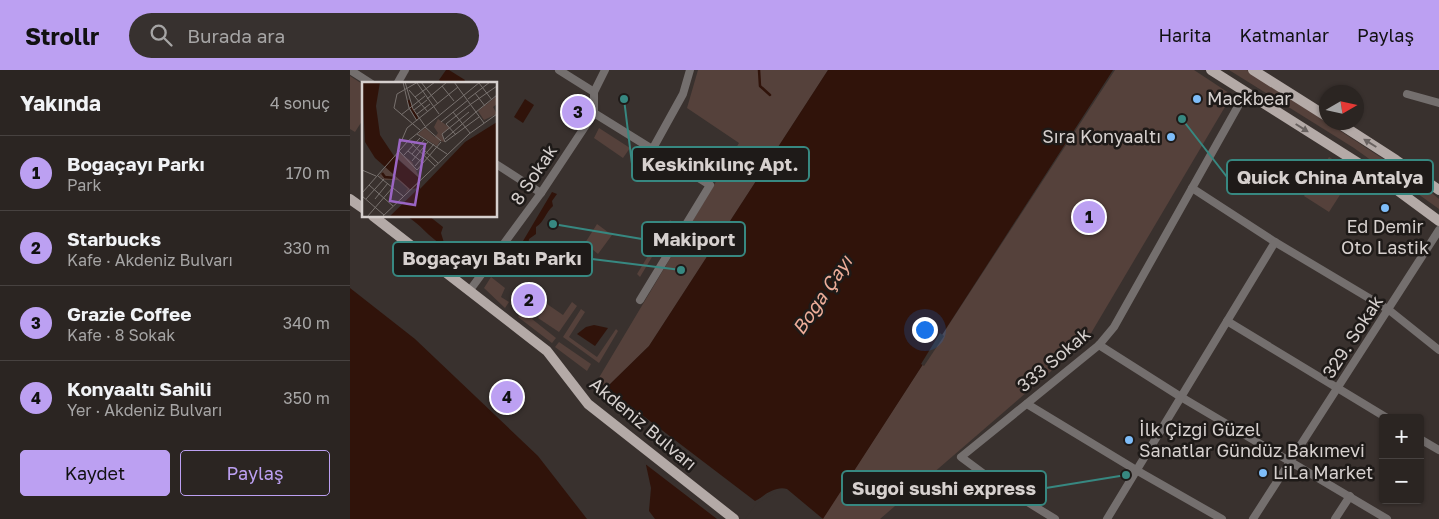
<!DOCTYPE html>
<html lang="tr">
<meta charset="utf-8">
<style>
body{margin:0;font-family:"Golos Text",sans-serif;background:#37312f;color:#f1f3f6}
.controls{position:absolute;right:15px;bottom:15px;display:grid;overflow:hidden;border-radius:5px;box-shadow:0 1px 4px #0004}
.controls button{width:45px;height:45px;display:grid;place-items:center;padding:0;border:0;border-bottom:1px solid #474240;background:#2b2522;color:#f1f3f6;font:25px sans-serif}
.compass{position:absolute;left:969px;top:15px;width:45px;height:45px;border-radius:50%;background:#2b2522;box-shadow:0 1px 4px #0004;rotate:81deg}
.you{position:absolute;left:574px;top:259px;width:18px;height:18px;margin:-12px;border:4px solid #fff;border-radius:50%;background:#1a73e8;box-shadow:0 0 0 8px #1a73e833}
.badge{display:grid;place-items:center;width:32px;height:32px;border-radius:50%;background:#bca0f2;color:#111;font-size:16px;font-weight:700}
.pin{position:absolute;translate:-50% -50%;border:2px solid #fff;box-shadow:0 1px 5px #0006}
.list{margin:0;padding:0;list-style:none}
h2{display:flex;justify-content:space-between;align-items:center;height:65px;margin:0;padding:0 20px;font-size:21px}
h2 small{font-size:16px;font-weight:400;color:#a6a5a5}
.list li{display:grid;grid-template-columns:32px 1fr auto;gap:15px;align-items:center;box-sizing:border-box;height:75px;padding:0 20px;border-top:1px solid #474240}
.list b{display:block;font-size:19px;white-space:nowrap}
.list p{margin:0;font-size:16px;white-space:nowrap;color:#a6a5a5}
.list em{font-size:16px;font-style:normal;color:#a6a5a5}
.actions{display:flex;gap:10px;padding:15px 20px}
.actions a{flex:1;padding:11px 0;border:1px solid #bca0f2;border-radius:5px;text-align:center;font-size:18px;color:#bca0f2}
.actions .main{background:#bca0f2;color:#111}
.icon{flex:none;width:28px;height:28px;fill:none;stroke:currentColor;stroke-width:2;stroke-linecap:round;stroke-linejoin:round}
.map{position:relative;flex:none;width:1089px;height:449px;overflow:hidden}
header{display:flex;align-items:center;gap:30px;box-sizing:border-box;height:70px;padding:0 25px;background:#bca0f2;color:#111}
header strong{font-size:24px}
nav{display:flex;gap:28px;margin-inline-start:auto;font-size:18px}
.search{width:350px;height:45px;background:#37312f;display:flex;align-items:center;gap:12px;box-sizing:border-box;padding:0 18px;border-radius:28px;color:#a6a5a5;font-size:19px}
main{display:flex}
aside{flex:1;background:#2b2522}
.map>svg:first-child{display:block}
.green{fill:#55413b}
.water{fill:#30130a}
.pier{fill:#39312e}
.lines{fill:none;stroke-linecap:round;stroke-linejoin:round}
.stream{stroke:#30130a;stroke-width:2.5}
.minor{stroke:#746f6e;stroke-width:8}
.major{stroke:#b4aaa7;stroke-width:10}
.oneway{fill:#696260}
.poi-dot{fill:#7ebdf9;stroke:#1e1a18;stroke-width:2}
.labels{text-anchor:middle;stroke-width:5;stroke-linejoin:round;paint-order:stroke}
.poi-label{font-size:18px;fill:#d6d0ce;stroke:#1e1a18;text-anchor:start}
.street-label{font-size:18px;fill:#d6d0ce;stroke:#1e1a18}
.water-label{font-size:19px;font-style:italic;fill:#edad99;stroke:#1e1a18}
.inset-river{fill:none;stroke:#30130a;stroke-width:2.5}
.inset-road{fill:none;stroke:#78716e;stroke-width:1}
.view{fill:#9b65c4;fill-opacity:0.15;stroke:#9b65c4;stroke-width:2.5}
.inset-edge{fill:none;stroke:#d6d0ce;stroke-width:2.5}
.leader{fill:none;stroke:#378881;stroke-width:2}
.callout-dot{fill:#378881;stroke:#1e1a18;stroke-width:2}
.callout{fill:#1e1a18;stroke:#378881;stroke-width:2}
.callout-label{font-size:19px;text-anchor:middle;font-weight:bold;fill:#d6d0ce}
</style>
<header>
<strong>Strollr</strong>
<div class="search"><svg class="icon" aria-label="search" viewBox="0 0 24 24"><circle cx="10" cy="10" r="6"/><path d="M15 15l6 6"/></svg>Burada ara</div>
<nav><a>Harita</a><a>Katmanlar</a><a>Paylaş</a></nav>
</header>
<main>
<aside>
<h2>Yakında<small>4 sonuç</small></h2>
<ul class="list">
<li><span class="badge">1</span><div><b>Boğaçayı Parkı</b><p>Park</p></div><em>170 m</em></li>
<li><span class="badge">2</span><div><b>Starbucks</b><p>Kafe · Akdeniz Bulvarı</p></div><em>330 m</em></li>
<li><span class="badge">3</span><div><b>Grazie Coffee</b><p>Kafe · 8 Sokak</p></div><em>340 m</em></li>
<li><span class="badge">4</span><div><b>Konyaaltı Sahili</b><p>Yer · Akdeniz Bulvarı</p></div><em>350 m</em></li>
</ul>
<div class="actions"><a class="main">Kaydet</a><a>Paylaş</a></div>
</aside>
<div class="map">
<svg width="1089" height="449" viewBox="0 0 1089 449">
<rect width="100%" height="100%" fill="#39312e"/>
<g class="green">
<polygon points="348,0 478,0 299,276 256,318 247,311 389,73 337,38"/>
<polygon points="765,0 844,0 882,25 737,270 530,449 472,449"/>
<polygon points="879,0 897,0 1070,113 1089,129 1089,139 1004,78"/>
<polygon points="0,6 14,15 14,48 5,62 0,59"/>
<polygon points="249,58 280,78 273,88 244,68"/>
<polygon points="979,87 1004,103 979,142 954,126"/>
<polygon points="320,150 323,152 290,207 287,204"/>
<polygon points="247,154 262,165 248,184 235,173"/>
<polygon points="141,207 155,218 151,227 159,232 155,238 134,218"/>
<polygon points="191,227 194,229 182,249 206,268 202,273 168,247 175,238 182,243"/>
<polygon points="222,232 227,236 209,262 188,248 197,234 213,245"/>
<polygon points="231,239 235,242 219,267 247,287 266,259 268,261 249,293 213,267"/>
<polygon points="209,272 241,294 237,301 205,277"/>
</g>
<g class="water">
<polygon points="96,0 99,0 115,10 113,14 95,14 89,10"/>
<path d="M 478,0 L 763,0 L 473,449 L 437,419 C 420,414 400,437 391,449 L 305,449 L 299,441 L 301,418 L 296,395 L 310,360 L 256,318 L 299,276 Z"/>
<polygon points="175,29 184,35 173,53 164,47"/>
<path d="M 202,122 L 207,124 L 202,131 L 203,136 C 195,143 195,151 186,157 L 186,164 L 179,169 L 178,175 L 173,171 Z"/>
<path d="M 54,146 L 79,146 L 93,157 L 91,163 L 95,176 C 80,170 66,148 54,146 Z"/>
<polygon points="0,218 65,269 188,386 237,449 0,449"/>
<polygon points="244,255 258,258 245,276 227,264 236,257"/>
</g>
<g class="pier">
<polygon points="590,263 594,266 574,296 571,294"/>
<polygon points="254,316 405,431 424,421 426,423 407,433 395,449 367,449 294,393 307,361 254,320"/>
</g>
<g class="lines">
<polyline class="stream" points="409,0 410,16 420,25"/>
<g class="minor">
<polyline points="0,0 22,14"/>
<polyline points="209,0 244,22"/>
<polyline points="47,14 55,0"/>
<polyline points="1057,24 1089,33"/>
<polyline points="244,43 360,115 290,230"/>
<polyline points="302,80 333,24 340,0"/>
<polyline points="146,94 191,123"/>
<polyline points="842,118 925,172 1039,240 1089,280"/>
<polyline points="120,220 191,123 244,43 244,22 255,0"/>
<polyline points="877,251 1037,348"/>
<polyline points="749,275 831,327 1037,449"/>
<polyline points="677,334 786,400 872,449"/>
<polyline points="1070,369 1089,380"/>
<polyline points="705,449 642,410 611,387 749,275 764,257 896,22"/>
<polyline points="757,449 925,172"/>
<polyline points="903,449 1089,160"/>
<polyline points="985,449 1000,426"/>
</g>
<g class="major">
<polyline points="861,0 1024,103 1089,151"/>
<polyline points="903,0 976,46"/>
<polyline points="987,52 1046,90 1089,120"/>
<polyline points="0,129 14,139"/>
<polyline points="23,146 197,281 238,334 384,449"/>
</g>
</g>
<defs><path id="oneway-solid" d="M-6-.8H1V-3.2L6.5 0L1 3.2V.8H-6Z" transform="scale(1.25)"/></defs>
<g class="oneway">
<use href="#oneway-solid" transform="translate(952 58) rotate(32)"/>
<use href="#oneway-solid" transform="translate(1020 73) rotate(-148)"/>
</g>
<g class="poi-dot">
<circle cx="847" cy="29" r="5"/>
<circle cx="821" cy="67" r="5"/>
<circle cx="1035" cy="138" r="5"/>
<circle cx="779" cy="370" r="5"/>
<circle cx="913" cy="403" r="5"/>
</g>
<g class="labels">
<g class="poi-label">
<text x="857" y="35">Mackbear</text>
<text x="811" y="73" text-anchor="end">Sıra Konyaaltı</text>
<text x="1035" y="163" text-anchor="middle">Ed Demir<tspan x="1035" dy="21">Oto Lastik</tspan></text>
<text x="789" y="366">İlk Çizgi Güzel<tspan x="789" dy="21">Sanatlar Gündüz Bakımevi</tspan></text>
<text x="923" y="409">LiLa Market</text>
</g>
<g class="street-label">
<text transform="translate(184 105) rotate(-56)" y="6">8 Sokak</text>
<text transform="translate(1003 267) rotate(-57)" y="6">329. Sokak</text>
<text transform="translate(704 290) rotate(-40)" y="6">333 Sokak</text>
<text transform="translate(293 354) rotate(40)" y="6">Akdeniz Bulvarı</text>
</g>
<g class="water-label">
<text transform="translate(472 225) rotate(-56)" y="7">Boğa Çayı</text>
</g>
</g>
<g transform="translate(12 12)">
<rect width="135" height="135" fill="#39312e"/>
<path d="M 135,14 L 135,22 L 131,25 L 135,32 L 122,38 L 116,29 ZM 76,37 L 88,46 L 80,52 L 83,60 L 78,59 L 75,64 L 56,52 L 63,46 L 73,55 L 76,51 L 72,45 ZM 37,70 L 50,80 L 58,97 L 33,74 ZM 24,85 L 46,105 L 48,107 L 43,111 L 46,107 L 36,98 L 23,98 L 17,94 Z" fill="#55413b"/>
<path d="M 0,0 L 18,0 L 14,24 L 18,53 L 32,74 L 57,96 L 58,107 L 103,60 L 135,40 L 135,135 L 27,135 L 57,106 L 48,107 L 13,76 L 3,60 Z" fill="#30130a"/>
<path class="inset-river" d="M 46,18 L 55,37M 20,91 L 23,95 L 33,96"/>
<path class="inset-road" d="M 41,0 L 47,26 L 55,39M 43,0 L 51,27 L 63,44M 56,0 L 35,12 L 32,26 L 58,48M 59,0 L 76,22M 92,0 L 122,41M 55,1 L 77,32M 117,1 L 130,18M 80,4 L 92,19M 47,8 L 66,30M 113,11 L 123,24M 53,15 L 73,0M 65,17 L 85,0M 106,17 L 128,0M 109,22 L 135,4M 52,28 L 65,18M 91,30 L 108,51M 114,30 L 135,13M 55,32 L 68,22M 39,33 L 63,14M 79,40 L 106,18M 63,45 L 79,59M 55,52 L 85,72M 94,53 L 84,42 L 109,22M 83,57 L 114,30M 47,59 L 73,84M 39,60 L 45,46 L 96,5M 83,60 L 117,35M 83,60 L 80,52 L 107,30M 61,67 L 76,81M 37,69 L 55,88 L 79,60M 46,69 L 61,81M 50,72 L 62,58M 42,73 L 58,56M 50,79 L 66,60M 53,84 L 72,62M 0,88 L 14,94M 16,94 L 41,114M 7,103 L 31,124M 0,111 L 46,59 L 118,0M 0,114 L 22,133M 4,117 L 22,97M 13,117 L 26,101M 5,135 L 31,105M 20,135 L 107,52 L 135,32"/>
<path class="view" d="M 38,58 L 63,62 L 53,123 L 28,119 Z"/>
<rect width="135" height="135" class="inset-edge"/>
</g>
<path class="leader" d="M274 29L282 94M832 49L877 107M203 154L292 169M331 200L242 189M776 405L696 418"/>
<g class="callout-dot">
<circle cx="274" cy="29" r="5"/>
<circle cx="832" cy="49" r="5"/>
<circle cx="203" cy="154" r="5"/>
<circle cx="331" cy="200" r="5"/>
<circle cx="776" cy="405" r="5"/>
</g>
<g class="callout">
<rect x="282" y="77" width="177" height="34" rx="5"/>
<rect x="877" y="90" width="206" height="34" rx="5"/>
<rect x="292" y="152" width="103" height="34" rx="5"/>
<rect x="43" y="172" width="199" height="34" rx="5"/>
<rect x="492" y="401" width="204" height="34" rx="5"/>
</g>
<g class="callout-label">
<text x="370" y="101">Keskinkılınç Apt.</text>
<text x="980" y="114">Quick China Antalya</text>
<text x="344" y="176">Makiport</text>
<text x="142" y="195">Boğaçayı Batı Parkı</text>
<text x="594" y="425">Sugoi sushi express</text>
</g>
</svg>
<div class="controls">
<button>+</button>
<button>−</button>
</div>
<svg class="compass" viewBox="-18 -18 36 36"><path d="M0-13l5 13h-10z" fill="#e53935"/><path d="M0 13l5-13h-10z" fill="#a6a5a5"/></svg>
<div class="you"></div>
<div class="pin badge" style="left:739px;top:147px">1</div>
<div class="pin badge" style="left:179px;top:230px">2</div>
<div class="pin badge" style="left:228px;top:42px">3</div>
<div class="pin badge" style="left:157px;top:327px">4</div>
</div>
</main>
